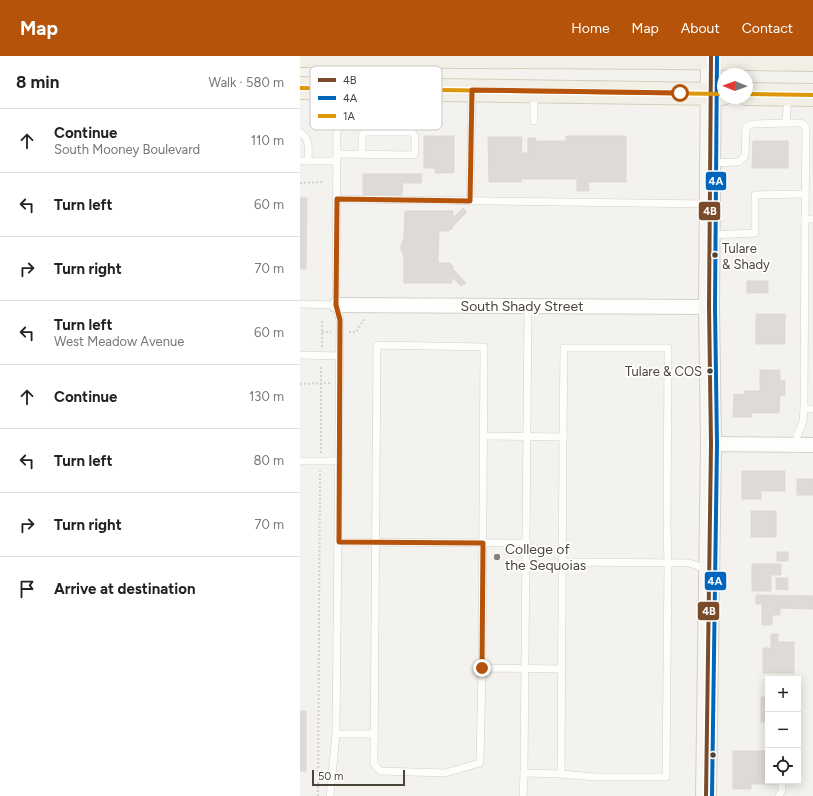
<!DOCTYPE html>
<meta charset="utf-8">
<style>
body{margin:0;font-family:Figtree,sans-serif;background:#f6f6f6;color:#222}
.controls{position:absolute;right:12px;bottom:12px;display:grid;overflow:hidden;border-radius:0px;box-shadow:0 2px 10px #0003}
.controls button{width:36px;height:36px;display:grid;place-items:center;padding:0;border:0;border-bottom:1px solid #e0e0e0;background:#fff;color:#222;font:20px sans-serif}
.compass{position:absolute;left:417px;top:12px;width:36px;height:36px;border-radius:50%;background:#fff;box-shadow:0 2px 10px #0003;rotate:271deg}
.scale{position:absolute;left:12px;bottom:10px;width:93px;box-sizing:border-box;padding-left:4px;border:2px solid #4b4439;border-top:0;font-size:11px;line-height:14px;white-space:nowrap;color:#4b4439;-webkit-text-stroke:3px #fff;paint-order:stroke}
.stop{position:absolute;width:12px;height:12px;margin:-9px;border:3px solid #b45309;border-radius:50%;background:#fff}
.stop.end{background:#b45309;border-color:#fff;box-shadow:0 1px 4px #0008}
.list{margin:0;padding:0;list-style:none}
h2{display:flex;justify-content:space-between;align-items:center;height:52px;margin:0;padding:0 16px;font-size:17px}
h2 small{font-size:13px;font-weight:400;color:#767676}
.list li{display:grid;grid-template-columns:26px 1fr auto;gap:12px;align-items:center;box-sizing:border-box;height:64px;padding:0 16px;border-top:1px solid #e0e0e0}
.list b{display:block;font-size:15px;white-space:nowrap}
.list p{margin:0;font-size:13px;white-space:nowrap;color:#767676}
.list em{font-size:13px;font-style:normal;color:#767676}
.icon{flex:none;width:22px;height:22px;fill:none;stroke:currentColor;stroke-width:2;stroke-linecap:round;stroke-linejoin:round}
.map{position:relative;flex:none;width:513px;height:740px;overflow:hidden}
header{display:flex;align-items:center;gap:24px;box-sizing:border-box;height:56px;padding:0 20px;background:#b45309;color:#fff}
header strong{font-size:19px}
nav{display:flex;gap:22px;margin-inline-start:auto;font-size:14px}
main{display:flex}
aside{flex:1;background:#fff}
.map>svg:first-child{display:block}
.building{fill:#dedbd6;stroke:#dcd9d4}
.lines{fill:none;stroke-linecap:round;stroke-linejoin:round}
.lane-casing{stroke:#d2d0cb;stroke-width:8}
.street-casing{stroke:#d2d0cb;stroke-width:16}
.secondary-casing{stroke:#d3cfc5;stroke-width:22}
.primary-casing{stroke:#d6cebb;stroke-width:24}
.path{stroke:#d3d2cc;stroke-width:2;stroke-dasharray:2 2;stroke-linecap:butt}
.lane{stroke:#fdfdfc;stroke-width:7}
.street{stroke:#fdfdfc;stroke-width:14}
.secondary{stroke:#f7f6f1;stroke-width:20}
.primary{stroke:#f2efe6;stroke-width:22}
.bus-1-casing{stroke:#fff;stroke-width:7}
.bus-2-casing{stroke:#fff;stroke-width:7}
.bus-3-casing{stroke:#fff;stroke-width:7}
.bus-1{stroke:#7a4b2a;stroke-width:4}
.bus-2{stroke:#0065bd;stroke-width:4}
.bus-3{stroke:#dd9709;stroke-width:4}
.route{stroke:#b45309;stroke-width:5}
.bus-dot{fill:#4b4439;stroke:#fff;stroke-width:1.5}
.poi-dot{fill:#868178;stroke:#fff;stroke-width:1.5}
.labels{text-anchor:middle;stroke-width:3.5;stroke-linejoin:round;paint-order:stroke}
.bus-label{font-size:13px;fill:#4b4439;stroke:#fff;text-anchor:start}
.street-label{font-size:14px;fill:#4b4439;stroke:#fff}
.poi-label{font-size:14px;fill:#4b4439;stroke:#fff;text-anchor:start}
.key{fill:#fff;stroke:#c9c7c4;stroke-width:1}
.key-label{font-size:11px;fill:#4b4439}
.line-badge{stroke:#fff;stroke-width:1.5}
.badge-label{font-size:11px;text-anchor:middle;font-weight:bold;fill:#fff}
</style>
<header>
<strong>Map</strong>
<nav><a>Home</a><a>Map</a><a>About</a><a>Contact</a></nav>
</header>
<main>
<aside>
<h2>8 min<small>Walk · 580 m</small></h2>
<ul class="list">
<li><svg class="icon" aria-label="ahead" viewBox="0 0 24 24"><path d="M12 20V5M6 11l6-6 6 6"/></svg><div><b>Continue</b><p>South Mooney Boulevard</p></div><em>110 m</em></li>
<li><svg class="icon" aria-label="left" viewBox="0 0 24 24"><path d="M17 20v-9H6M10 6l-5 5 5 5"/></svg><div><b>Turn left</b></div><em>60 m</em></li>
<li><svg class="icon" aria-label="right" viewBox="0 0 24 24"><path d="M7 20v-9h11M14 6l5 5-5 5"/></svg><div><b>Turn right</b></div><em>70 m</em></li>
<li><svg class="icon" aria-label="left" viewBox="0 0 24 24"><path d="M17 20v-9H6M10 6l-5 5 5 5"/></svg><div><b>Turn left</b><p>West Meadow Avenue</p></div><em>60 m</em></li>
<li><svg class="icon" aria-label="ahead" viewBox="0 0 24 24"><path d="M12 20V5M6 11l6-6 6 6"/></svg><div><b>Continue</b></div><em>130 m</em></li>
<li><svg class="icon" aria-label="left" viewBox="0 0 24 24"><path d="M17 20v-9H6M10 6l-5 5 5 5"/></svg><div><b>Turn left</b></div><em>80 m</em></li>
<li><svg class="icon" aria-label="right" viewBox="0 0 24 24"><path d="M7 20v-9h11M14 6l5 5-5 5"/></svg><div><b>Turn right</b></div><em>70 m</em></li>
<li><svg class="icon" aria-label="arrive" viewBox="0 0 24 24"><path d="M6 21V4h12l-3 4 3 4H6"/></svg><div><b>Arrive at destination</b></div></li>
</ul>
</aside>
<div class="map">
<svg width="513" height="740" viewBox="0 0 513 740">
<rect width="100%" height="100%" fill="#f4f2ee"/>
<g class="building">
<polygon points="124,80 154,80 154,117 135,117 135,112 124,112"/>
<polygon points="266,80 326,80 326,126 288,126 289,135 277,135 277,123 221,123 221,126 189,126 188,81 222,81 221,97 228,97 228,82 236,82 236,85 266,85"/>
<polygon points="453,85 488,85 488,112 452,112"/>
<polygon points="63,118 122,118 121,127 103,127 102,139 63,139"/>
<polygon points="0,142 7,142 6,213 0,213"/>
<polygon points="163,152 167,156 153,170 152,173 148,175 139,175 138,207 150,207 153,210 153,213 166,227 161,230 152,221 152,227 104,227 104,200 102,197 101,193 101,189 104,182 105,155 153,155 153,162"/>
<rect x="447" y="225" width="21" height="12"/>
<rect x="456" y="258" width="29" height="30"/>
<polygon points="460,314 480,314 480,325 485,325 485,339 480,339 479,357 451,357 451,361 433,361 434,338 445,339 445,335 460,335"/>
<polygon points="442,415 485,415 485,435 461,435 461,443 442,443"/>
<rect x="497" y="423" width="16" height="16"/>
<rect x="451" y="455" width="25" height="26"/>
<rect x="477" y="496" width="11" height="9"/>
<polygon points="452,508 481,508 481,519 471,519 471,535 452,535"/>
<polygon points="476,522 488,522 488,534 476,533"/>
<polygon points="456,539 513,540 513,553 480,552 480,559 472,559 472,569 462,569 462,548 456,548"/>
<polygon points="471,578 478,578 478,586 494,586 494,617 463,617 463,592 471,592"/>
<rect x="498" y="630" width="2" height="13"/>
<rect x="461" y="641" width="7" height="25"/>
<rect x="0" y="655" width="6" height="60"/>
<polygon points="433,695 468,695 468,725 477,725 477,728 451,728 451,733 433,733"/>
</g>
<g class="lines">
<defs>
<g id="lane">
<polyline points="488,40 486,67 501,67 506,71 505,163"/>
<polyline points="234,65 234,37"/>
<path d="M 0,76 C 11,84 8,93 8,105"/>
<polyline points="37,98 114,99 115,96 115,80 112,76 66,76 64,77 62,79 62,98"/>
<polyline points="0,105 37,105"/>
<polyline points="411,107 439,106 445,100 446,71 452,68 486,67"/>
<polyline points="37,143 409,148"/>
<polyline points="170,145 172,36"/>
<polyline points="412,179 455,177 455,139 505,138"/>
<polyline points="0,248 36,249"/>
<polyline points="0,299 40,300"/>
<polyline points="504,353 513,353"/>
<polyline points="183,380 263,381 261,718"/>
<polyline points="496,389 497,380 503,366 504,353 505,163 513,163"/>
<polyline points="0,405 39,405"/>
<polyline points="39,486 227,487"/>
<polyline points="262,506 389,507 407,513"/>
<polyline points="182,612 184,291 77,289 74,708 80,715 145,717 180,707 182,612 262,613"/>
<polyline points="36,678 74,678"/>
<polyline points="224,717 261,718 295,721 366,721 368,507 367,471 368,292 264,292 263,381"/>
<polyline points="30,740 36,678 40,264 36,249 37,61 31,2"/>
<polyline points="223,740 224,717 228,250"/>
<polyline points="479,740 482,734 482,725"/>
</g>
<g id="street">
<polyline points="36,249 409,251"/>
<polyline points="411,388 513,389"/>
</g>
<polyline id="secondary" points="406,740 411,388 409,251 411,0"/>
<g id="primary">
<polyline points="0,0 371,2 513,4"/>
<polyline points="0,32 423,38"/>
<polyline points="447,38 513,39"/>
</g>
</defs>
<use href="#lane" class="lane-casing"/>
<use href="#street" class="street-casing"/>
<use href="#secondary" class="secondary-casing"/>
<use href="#primary" class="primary-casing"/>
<g class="path">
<polyline points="0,127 23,126"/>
<polyline points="22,276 31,276"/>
<polyline points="49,276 56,276 64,263"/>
<polyline points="22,291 22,264"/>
<polyline points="0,328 31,327"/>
<polyline points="21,397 21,309"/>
<polyline points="18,740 20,415"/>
</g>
<use href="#lane" class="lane"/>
<use href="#street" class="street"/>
<use href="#secondary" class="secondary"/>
<use href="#primary" class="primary"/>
<defs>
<polyline id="bus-1" points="406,740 411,388 409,251 411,0"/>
<polyline id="bus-2" points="412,740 417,388 415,251 417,0"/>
<g id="bus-3">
<polyline points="0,32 423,38"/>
<polyline points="447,38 513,39"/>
</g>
</defs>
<use href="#bus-1" class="bus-1-casing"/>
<use href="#bus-2" class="bus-2-casing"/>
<use href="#bus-3" class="bus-3-casing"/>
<use href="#bus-1" class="bus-1"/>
<use href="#bus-2" class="bus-2"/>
<use href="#bus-3" class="bus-3"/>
</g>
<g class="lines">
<polyline class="route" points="182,612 183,487 39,486 40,264 36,249 37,143 170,145 172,34 380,37"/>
</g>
<g class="bus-dot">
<circle cx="415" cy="199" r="3.5"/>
<circle cx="410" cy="315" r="3.5"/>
<circle cx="413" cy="699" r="3.5"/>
</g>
<circle class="poi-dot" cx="197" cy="501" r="4"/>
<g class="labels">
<g class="bus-label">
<text x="422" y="197">Tulare<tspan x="422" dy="16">&amp; Shady</tspan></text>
<text x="402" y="320" text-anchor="end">Tulare &amp; COS</text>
</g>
<g class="street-label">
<text x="222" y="255">South Shady Street</text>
</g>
<g class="poi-label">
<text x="205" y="498">College of<tspan x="205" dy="16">the Sequoias</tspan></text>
</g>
</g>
<rect x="10" y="10" width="132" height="64" rx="6" class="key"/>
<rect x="18" y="22" width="18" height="4" fill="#7a4b2a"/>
<rect x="18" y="40" width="18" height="4" fill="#0065bd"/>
<rect x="18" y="58" width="18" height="4" fill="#dd9709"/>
<g class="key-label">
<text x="43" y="28">4B</text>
<text x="43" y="46">4A</text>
<text x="43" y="64">1A</text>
</g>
<g class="line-badge">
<rect x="405" y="115" width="22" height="20" rx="4" fill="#0065bd"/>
<rect x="398" y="145" width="23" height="20" rx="4" fill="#7a4b2a"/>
<rect x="404" y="515" width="23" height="20" rx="4" fill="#0065bd"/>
<rect x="397" y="545" width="23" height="20" rx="4" fill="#7a4b2a"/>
</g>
<g class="badge-label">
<text x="416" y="129">4A</text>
<text x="410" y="159">4B</text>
<text x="415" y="529">4A</text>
<text x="409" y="559">4B</text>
</g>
</svg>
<div class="controls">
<button>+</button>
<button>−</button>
<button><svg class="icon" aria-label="locate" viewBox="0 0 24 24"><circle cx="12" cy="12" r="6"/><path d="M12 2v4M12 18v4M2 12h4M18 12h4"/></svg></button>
</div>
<svg class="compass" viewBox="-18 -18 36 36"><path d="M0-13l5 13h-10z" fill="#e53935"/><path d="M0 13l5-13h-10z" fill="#767676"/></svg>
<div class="scale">50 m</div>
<div class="stop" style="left:380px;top:37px"></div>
<div class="stop end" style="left:182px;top:612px"></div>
</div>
</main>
